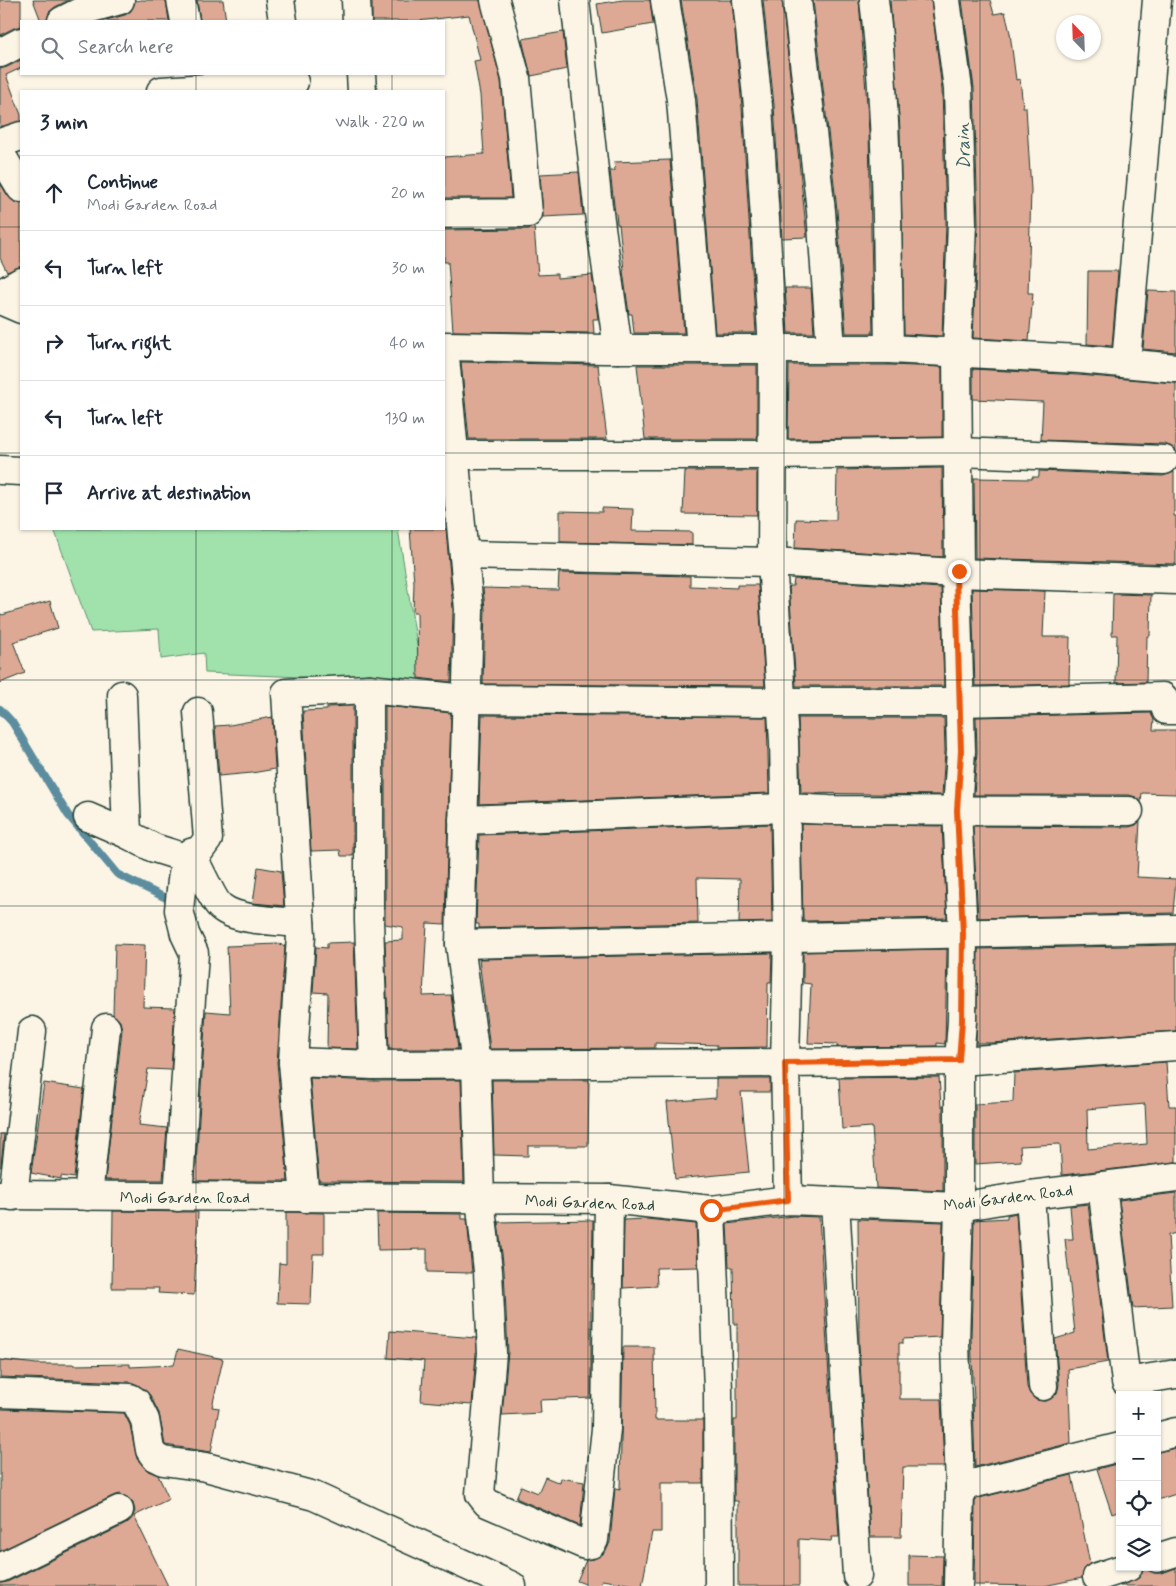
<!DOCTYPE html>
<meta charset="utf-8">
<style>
body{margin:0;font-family:Mynerve,sans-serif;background:#f6f6f7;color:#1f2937}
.controls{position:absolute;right:15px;bottom:15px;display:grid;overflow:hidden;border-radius:0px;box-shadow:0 1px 4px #0004}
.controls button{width:45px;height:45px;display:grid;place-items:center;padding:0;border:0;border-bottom:1px solid #e0e1e3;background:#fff;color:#1f2937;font:25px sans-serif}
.compass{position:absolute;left:1056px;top:15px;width:45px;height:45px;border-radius:50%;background:#fff;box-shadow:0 1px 4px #0004;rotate:337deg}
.stop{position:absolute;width:15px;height:15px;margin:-11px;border:4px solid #ea580c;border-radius:50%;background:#fff}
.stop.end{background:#ea580c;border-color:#fff;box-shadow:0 1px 5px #0008}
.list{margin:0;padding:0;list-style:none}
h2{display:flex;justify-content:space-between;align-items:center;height:65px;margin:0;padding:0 20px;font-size:21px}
h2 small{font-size:16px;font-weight:400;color:#747a83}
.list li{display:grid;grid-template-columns:32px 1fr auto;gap:15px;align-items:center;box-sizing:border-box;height:75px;padding:0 20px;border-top:1px solid #e0e1e3}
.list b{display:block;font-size:19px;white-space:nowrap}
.list p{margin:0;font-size:16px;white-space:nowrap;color:#747a83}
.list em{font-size:16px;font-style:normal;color:#747a83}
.icon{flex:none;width:28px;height:28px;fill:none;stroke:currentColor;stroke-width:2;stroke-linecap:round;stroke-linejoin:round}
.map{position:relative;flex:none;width:1176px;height:1586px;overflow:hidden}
.search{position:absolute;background:#fff;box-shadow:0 1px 4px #0004;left:20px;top:20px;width:425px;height:55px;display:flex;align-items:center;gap:12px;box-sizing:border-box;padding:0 18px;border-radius:0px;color:#747a83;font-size:19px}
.panel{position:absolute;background:#fff;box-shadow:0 1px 4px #0004;left:20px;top:90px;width:425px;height:440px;border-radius:0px}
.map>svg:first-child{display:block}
.green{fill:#a1e2ac;stroke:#609070}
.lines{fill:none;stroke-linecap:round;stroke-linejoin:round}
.stream{stroke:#5c8d9e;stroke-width:8}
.building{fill:#dea994;stroke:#1f3d34;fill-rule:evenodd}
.minor-casing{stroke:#1f3d34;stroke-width:31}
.minor{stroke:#fcf5e5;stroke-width:28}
.route{stroke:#ea580c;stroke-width:6}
.grid{fill:none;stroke:#1f3d34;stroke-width:1;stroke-opacity:0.55}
.labels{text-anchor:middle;stroke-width:5;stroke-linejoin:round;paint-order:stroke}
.street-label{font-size:16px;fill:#1f3d34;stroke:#fcf5e5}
.water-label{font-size:18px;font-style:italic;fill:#385e60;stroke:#fcf5e5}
</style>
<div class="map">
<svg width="1176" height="1586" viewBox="0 0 1176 1586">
<rect width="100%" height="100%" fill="#fcf5e5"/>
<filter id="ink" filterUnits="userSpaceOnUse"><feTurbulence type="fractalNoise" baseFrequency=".02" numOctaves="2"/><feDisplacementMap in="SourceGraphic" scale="10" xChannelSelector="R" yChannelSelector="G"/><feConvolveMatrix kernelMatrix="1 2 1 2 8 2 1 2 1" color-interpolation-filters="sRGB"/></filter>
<g filter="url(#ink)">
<polygon class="green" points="54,529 398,529 423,682 205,673 204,653 161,659 159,629 91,632"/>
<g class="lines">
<g class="stream">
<polyline points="962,22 974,84"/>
<polyline points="0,709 12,722 68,815 117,874 176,903"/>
</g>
</g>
<g class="building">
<polygon points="0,0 21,0 21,26 14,28 0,35"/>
<polygon points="33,0 69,0 55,7 49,12 47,21 41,21"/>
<polygon points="141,0 166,0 169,21 102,21 125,15 131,11 135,1"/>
<polygon points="197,0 223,0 226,21 200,21"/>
<polygon points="372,0 480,0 501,81 511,198 444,198 444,157 484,154 480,95 474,61 480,60 469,15 418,21 372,21"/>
<polygon points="623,0 650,0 653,24 602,33 597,4"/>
<polygon points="681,0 732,0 742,107 756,333 715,333 697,99"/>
<polygon points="763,0 782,0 807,237 782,238 774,105"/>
<polygon points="813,0 859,0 869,131 873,333 846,333 837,210"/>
<polygon points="890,0 931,0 942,90 946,223 942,336 904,334 900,129"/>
<polygon points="962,0 990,0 994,14 1005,12 1010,33 1016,80 1020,79 1023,107 1026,107 1031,190 1028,293 1033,293 1029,341 973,338 978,223 974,88"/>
<polygon points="563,32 567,69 531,76 522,39"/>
<polygon points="21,60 21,68 6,75 21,115 21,121 0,127 0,69 7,67"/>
<polygon points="670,160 684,333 634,333 632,314 629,314 623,271 624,270 619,224 617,224 616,213 615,213 610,171 615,171 614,162"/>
<polygon points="579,172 583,215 543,217 540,174"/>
<polygon points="0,183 8,196 13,201 21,204 21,266 7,272 0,258"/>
<polygon points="534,227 538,275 557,274 557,278 592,275 598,319 593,319 594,333 453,331 448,262 444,262 444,230 528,229"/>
<polygon points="1088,271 1118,271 1112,346 1087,344"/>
<polygon points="785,288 811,288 814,333 788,333"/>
<polygon points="1148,291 1176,292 1176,352 1143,349"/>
<polygon points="461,362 598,365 607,439 469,439"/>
<polygon points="637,365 757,365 757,439 645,439"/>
<polygon points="789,365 889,365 942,367 942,437 788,439"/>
<polygon points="973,369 1078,375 1176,383 1176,451 1172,447 1165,444 1041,440 1043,402 973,399"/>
<polygon points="942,468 943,557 795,548 796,519 836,520 837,470"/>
<polygon points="685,471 757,471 757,515 683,514"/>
<polygon points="1039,471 1163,476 1174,472 1174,516 1176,516 1176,564 975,558 974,478 1032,479 1032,477 1039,477"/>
<polygon points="602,508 633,509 632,531 692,532 692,545 560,542 560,511 602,512"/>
<polygon points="410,529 446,529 453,610 451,682 418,678 417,612 413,612 414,583"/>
<polygon points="559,573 690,576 690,586 737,588 737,585 758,585 765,686 483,684 485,609 483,588 558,590"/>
<polygon points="794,579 941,588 944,686 796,686 789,586 793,586"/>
<polygon points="972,589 1045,591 1043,637 1070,637 1069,684 975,686"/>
<polygon points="1113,594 1151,595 1150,636 1147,636 1146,682 1116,683 1117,635 1112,635"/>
<polygon points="50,601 58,628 13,642 25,673 0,683 0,613 2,615"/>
<polygon points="353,706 353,856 341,856 340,850 311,851 303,711 327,710 327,707"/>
<polygon points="385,706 451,713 445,924 427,923 423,996 451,995 458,1049 389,1049 385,941 403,940 403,927 385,924"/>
<polygon points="1151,713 1154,719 1153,730 1176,730 1176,794 1142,793 1141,802 1136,797 1129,795 974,795 977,751 976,717"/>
<polygon points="482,715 767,717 769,793 479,804"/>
<polygon points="272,717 275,769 252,773 219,776 215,726 230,725"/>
<polygon points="798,718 944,718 945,751 942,795 801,793"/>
<polygon points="1140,821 1137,877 1176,879 1173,913 978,918 973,826 1129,827 1136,825"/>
<polygon points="770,824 772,922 739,923 740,879 697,878 698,923 479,928 479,924 476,924 479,835"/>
<polygon points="801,824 942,826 947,918 803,921"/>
<polygon points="258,867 281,871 284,906 253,903"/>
<polygon points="354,942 358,1049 327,1048 328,993 313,992 316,947 327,948 327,943"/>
<polygon points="115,944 145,945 143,1007 175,1008 171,1070 148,1069 139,1125 167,1128 163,1180 105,1180 122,1030 120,1021 113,1015"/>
<polygon points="279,944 285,946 277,1063 288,1181 195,1181 206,1011 230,1013 227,946"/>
<polygon points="1176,945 1176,1031 991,1043 976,1043 978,949"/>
<polygon points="947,949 945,1044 937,1043 937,1046 837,1047 837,1044 808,1043 811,984 803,983 803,952"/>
<polygon points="772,953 771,982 768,982 767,1047 717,1048 717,1045 655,1043 655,1048 490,1049 479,959"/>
<path d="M 1166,1062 L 1169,1106 L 1176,1106 L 1176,1162 L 1062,1175 L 1060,1144 L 1020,1146 L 1021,1161 L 975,1164 L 975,1104 L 1013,1102 L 1014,1073 ZM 1145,1104 L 1147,1144 L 1088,1149 L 1087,1109 Z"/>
<polygon points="939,1077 941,1106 943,1106 943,1191 876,1188 872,1127 842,1129 839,1078"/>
<polygon points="310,1078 374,1081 461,1080 464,1182 319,1181"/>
<polygon points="716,1079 770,1079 770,1092 741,1092 749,1172 675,1179 667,1102 716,1098"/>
<polygon points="492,1080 589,1080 588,1146 528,1146 528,1156 494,1155"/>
<polygon points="44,1083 84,1089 74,1178 61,1176 61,1179 31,1173"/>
<polygon points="0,1134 4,1134 1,1167 0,1167"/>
<polygon points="1176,1193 1176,1233 1168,1235 1172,1306 1133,1308 1119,1200"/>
<polygon points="1088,1204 1108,1362 1068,1369 1071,1443 975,1467 973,1399 974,1399 971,1338 974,1220 1007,1218 1007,1215 1016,1213 1027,1387 1030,1394 1036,1400 1045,1401 1051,1399 1057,1393 1059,1385 1055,1339 1075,1333 1065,1239 1073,1239 1070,1206"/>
<polygon points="113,1211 198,1212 194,1295 158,1293 159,1288 112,1288"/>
<polygon points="286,1212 324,1213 324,1254 313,1254 311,1304 277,1303 279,1263 286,1264"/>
<polygon points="377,1213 462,1214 462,1219 467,1219 472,1273 427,1272 427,1249 378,1250"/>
<polygon points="793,1216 819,1217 839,1537 832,1537 831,1541 799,1539 799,1586 738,1586 738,1501 734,1501 734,1420 737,1420 737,1324 734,1324 733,1267 729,1267 727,1224"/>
<polygon points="646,1219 696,1224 698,1267 656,1268 657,1286 623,1288 624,1220"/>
<polygon points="858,1219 943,1222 940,1337 903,1339 903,1343 899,1343 899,1383 900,1383 900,1399 941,1399 944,1467 903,1467 901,1537 870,1537 859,1345"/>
<polygon points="593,1220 592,1289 591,1290 591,1398 540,1400 541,1413 502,1415 508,1352 504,1270 498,1222"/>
<polygon points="390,1331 476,1338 476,1353 472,1405 421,1401 424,1361 388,1358"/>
<polygon points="623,1347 654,1347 655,1420 703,1420 703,1483 661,1483 661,1532 652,1532 642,1586 602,1580 599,1586 591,1586 577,1581 586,1560 594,1559 603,1554 607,1549 610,1542 615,1488 620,1489"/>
<polygon points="178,1349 223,1359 212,1407 219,1408 211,1452 165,1445 159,1413 150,1395 138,1385 131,1382 0,1377 0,1360 37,1364 74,1364 74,1365 130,1364 130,1367 174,1365"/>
<polygon points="0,1409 124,1413 130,1425 137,1459 148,1471 158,1475 169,1499 134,1516 168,1586 0,1586 0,1583 7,1582 126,1524 132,1518 135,1511 133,1503 127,1497 120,1494 113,1496 0,1551"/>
<polygon points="1176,1448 1176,1494 1157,1500 1157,1452"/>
<polygon points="1120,1463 1120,1511 1112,1514 1097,1469"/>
<polygon points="1072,1475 1090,1564 1085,1567 1082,1578 1044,1586 974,1585 975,1499"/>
<polygon points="545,1477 560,1483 561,1478 584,1482 580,1526 516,1498 521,1486 538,1493"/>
<polygon points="909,1555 943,1556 942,1586 909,1586"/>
<polygon points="1143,1568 1145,1568 1154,1573 1162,1573 1176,1568 1176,1586 1120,1586 1139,1578"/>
</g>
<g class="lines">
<defs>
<g id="minor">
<polyline points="181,0 185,21"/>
<polyline points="280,0 283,21"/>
<polyline points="356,0 357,21"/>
<polyline points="575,0 598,206 618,349"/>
<polyline points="665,0 681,100 701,349"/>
<polyline points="747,0 758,106 773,349 772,562 784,741 788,937 785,1063 788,1200"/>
<polyline points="797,0 821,211 831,348"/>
<path d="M 874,0 C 888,114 887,233 889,349"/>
<polyline points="946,0 958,89 962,223 957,352 959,571 956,573 961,751 957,810 963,934 962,1021 959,1061 959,1207 955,1343 960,1487 958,1586"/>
<polyline points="62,21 84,10 120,0"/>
<polyline points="0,53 21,42"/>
<polyline points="361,74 362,91"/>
<polyline points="161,91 294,82"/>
<polyline points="0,143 21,136"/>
<polyline points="0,153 21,188"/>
<polyline points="444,214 528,213 516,78 495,0"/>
<polyline points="0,294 21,282"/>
<polyline points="0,300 21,309"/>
<polyline points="444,346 604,349 889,349 1079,359 1176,368"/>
<polyline points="444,347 469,609 460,944 476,1064 480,1198 488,1271 492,1353 480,1494 487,1503 585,1545 591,1544 594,1540 606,1429 609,1199"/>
<polyline points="1126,363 1157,0"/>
<polyline points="455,455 772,455 958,452 1164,460"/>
<polyline points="0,470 21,471"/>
<polyline points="464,555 772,562 956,573 1176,580"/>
<polyline points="369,689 369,921 374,1065"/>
<polyline points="122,695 127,834 154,848 186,858"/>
<polyline points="88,817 127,834"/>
<polyline points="463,820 786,808 829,810 1129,811"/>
<path d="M 191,853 C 196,863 214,902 221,907 C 237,921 280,921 300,923"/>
<polyline points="460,944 1176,929"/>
<polyline points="293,1062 374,1065 785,1063 959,1061 1176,1046"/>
<polyline points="1102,1186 1126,1382 1176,1374"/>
<polyline points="0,1195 609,1199 711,1210 788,1200 959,1207 1030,1195 1176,1177"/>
<polyline points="1030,1195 1043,1386"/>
<polyline points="13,1196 32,1031"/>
<polyline points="88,1196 106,1028"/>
<polyline points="178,1197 194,953 185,934 179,910 182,880 186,858 191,853 200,850 208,839 198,712"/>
<polyline points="305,1198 293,1062 301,935 286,693 369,689 466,699 781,702 960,702 1163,697 1166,710 1176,710"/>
<polyline points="835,1202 857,1576"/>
<polyline points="711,1210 718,1390 719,1586"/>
<polyline points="0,1393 130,1398 136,1402 145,1420 150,1450 155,1457 163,1461 206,1467 314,1496 512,1586"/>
<polyline points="1157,1437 1176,1432"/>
<polyline points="960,1487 1120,1447"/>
<polyline points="1157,1558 1176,1552"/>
<polyline points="0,1568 119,1510"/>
<polyline points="1097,1577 1128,1567"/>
</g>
</defs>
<use href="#minor" class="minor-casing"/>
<use href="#minor" class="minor"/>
</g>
</g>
<g class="lines" filter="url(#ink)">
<polyline class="route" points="711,1210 788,1200 785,1063 959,1060 962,1021 963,934 957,810 961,751 956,573 959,571"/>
</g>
<path class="grid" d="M 196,0 L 196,21M 392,0 L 392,21M 588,0 L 588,1586M 784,0 L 784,1586M 980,0 L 980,1586M 196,74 L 196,91M 392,74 L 392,91M 0,227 L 21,227M 444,227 L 1176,227M 0,453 L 21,453M 444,453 L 1176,453M 196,529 L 196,1586M 392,529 L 392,1586M 0,680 L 1176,680M 0,906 L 1176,906M 0,1133 L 1176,1133M 0,1359 L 1176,1359"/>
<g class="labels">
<g class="street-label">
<text x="185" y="1203">Modi Garden Road</text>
<text transform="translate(1008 1197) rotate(-7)" y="6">Modi Garden Road</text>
<text transform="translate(590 1202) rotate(2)" y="6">Modi Garden Road</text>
</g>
<g class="water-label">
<text transform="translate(963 146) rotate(-92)" y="6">Drain</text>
</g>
</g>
</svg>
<div class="controls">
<button>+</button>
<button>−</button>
<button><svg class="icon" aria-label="locate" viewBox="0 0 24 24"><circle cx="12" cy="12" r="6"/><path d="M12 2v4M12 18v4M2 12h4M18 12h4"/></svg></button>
<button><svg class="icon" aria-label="layers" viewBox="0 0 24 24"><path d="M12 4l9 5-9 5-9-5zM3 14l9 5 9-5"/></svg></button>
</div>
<svg class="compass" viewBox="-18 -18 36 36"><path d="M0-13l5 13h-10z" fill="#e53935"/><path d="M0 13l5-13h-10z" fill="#747a83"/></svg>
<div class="stop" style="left:711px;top:1210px"></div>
<div class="stop end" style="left:959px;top:571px"></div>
<div class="search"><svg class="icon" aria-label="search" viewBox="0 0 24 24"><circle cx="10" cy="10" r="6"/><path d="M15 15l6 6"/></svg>Search here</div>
<section class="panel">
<h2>3 min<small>Walk · 220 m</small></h2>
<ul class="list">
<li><svg class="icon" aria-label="ahead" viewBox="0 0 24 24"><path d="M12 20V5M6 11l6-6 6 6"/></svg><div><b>Continue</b><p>Modi Garden Road</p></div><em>20 m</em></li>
<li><svg class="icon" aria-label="left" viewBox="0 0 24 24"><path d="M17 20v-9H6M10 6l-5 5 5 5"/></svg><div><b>Turn left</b></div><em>30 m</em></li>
<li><svg class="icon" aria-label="right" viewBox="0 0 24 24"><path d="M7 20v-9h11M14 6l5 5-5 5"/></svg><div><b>Turn right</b></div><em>40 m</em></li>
<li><svg class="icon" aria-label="left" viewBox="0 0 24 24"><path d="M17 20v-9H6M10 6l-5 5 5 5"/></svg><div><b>Turn left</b></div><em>130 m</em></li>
<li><svg class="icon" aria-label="arrive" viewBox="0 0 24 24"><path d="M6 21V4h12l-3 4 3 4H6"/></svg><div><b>Arrive at destination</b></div></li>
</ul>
</section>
</div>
